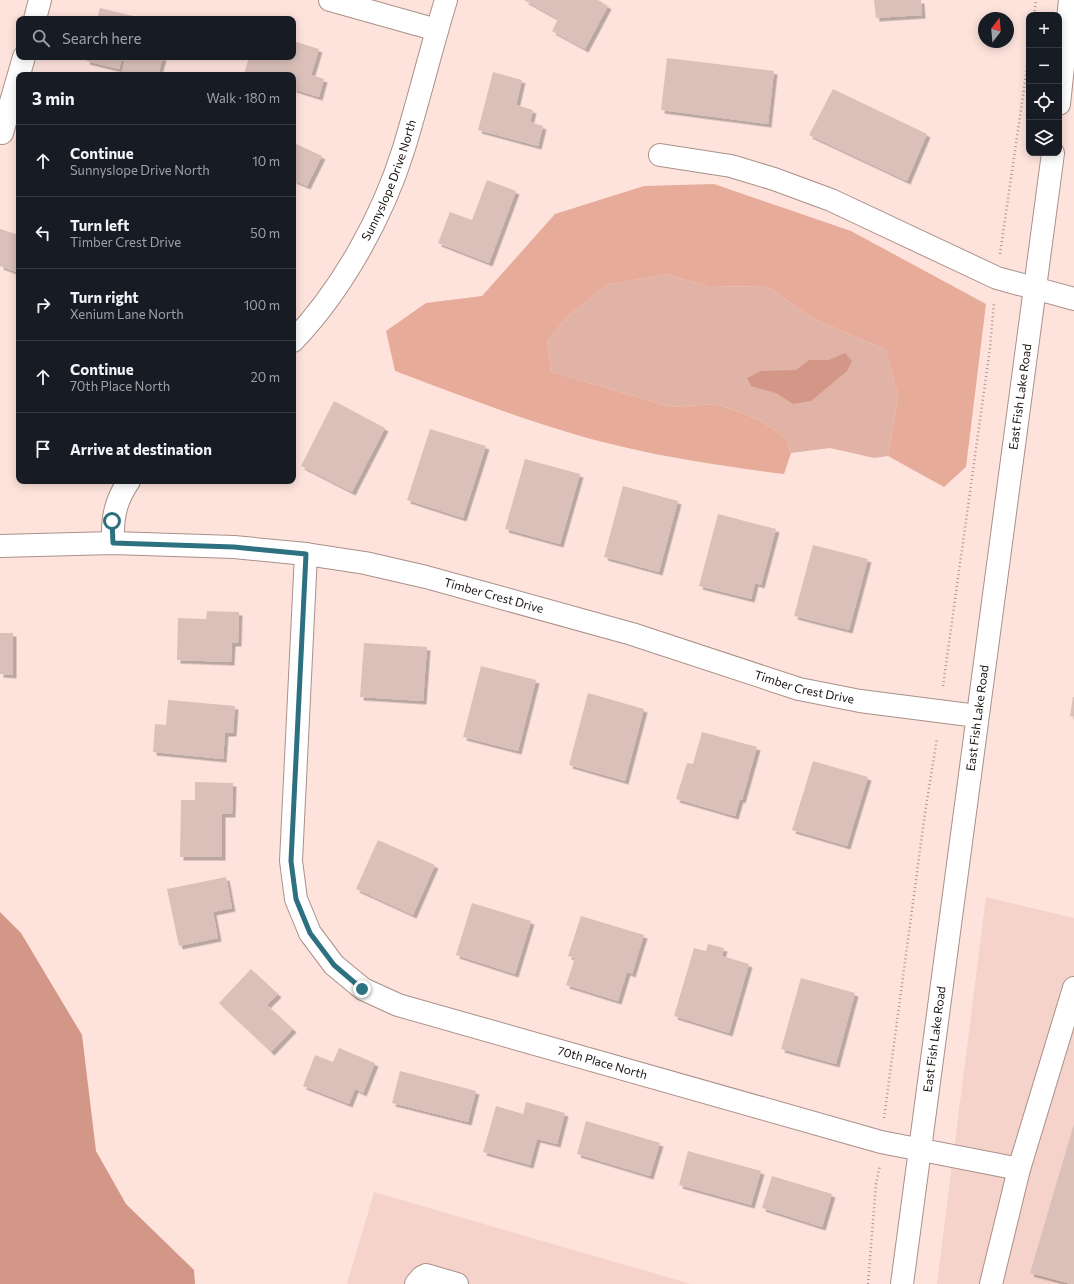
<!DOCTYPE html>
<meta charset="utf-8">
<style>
body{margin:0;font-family:Commissioner,sans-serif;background:#242831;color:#f1f3f6}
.controls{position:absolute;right:12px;top:12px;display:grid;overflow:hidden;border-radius:8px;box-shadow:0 2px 10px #0003}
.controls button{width:36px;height:36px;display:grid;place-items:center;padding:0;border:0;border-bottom:1px solid #363941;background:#171b24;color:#f1f3f6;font:20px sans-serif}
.compass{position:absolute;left:978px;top:12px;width:36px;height:36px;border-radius:50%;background:#171b24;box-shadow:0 2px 10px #0003;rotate:16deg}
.stop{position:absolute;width:12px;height:12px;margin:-9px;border:3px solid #2d7181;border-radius:50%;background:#fff}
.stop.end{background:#2d7181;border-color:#fff;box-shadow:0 1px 4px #0008}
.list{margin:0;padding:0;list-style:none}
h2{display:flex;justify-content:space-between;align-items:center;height:52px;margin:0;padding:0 16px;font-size:17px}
h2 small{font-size:13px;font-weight:400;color:#9ea1a6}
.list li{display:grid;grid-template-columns:26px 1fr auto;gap:12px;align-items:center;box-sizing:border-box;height:72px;padding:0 16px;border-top:1px solid #363941}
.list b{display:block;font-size:15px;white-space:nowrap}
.list p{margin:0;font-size:13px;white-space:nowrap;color:#9ea1a6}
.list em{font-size:13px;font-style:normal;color:#9ea1a6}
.icon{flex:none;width:22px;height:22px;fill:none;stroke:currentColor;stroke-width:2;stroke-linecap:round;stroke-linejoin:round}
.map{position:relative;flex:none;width:1074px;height:1284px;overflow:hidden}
.search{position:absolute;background:#171b24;box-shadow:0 2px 10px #0003;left:16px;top:16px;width:280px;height:44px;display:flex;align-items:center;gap:10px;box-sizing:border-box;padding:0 14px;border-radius:8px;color:#9ea1a6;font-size:15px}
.panel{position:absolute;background:#171b24;box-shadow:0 2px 10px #0003;left:16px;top:72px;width:280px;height:412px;border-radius:8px}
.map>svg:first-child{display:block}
.built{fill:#f6d3ca}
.green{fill:#e1b3a6}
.forest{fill:#e7ab9a}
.water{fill:#d29787}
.building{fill:#dac0b9;filter:url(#shadow)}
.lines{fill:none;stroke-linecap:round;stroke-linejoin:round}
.minor-casing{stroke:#a99089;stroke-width:24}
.path{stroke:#aa9691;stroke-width:2.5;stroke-dasharray:1 3;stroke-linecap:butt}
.minor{stroke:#fff;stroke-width:22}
.route{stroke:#2d7181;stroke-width:5}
.labels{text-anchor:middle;stroke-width:3;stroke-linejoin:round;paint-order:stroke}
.street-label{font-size:12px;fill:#19110e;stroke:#fff}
</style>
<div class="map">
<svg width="1074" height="1284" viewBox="0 0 1074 1284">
<defs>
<filter id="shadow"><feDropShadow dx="3.5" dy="3.5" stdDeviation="0" flood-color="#0004"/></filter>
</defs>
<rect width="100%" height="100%" fill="#fee3dc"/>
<g class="built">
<polygon points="986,897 1074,918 1074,1284 937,1284"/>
<polygon points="374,1192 691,1284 347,1284"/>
</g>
<polygon class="green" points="667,274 709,287 767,286 812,318 886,350 898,397 888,456 874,458 830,448 791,453 786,438 760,420 717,404 671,407 552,372 547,341 567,317 607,285"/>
<path class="forest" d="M 714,184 L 851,231 L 986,304 L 966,467 L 944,487 L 888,456 L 898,397 L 886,350 L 812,318 L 767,286 L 709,287 L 667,274 L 607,285 L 567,317 L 547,341 L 552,372 L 671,407 L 717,404 L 760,420 L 786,438 L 791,453 L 784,474 C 729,467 673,459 619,446 C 542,428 468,398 395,371 L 386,331 L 426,303 L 482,296 L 555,214 L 644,186 Z"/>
<g class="water">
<polygon points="845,353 852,361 847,371 811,401 793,404 776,393 751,386 747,378 761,371 796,370 809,360 829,360"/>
<polygon points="0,912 21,933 82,1035 96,1151 126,1204 194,1270 195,1284 0,1284"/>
</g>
<g class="building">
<polygon points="524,0 598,0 608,6 585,49 552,31 558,19"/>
<polygon points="874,0 921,0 922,15 876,18"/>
<polygon points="100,8 133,16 132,19 97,19"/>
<polygon points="293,41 319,49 311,75 324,79 319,97 293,89 293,75 244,74 249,57 293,57"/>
<polygon points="87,57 122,57 119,69 86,61"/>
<polygon points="126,57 163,57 158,75 132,75 122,72"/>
<polygon points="667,58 774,71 768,124 661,110"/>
<polygon points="493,72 522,80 516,105 533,110 530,122 543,126 538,146 478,130"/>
<polygon points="833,89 927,134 907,181 809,135"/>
<polygon points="294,143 322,156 307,186 293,180"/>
<polygon points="487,180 516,191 489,263 438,243 450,212 472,220"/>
<polygon points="0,229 19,235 19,262 16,272 0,266"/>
<polygon points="334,401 385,428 352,492 301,466"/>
<polygon points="430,429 486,446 463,518 407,500"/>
<polygon points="525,459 580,474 560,544 505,529"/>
<polygon points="623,486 678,501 659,572 604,557"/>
<polygon points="718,514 776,529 761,585 755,583 751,599 699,586"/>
<polygon points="813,545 868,559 849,630 794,616"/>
<polygon points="207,611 239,612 238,643 232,643 231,662 177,660 178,618 206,619"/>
<polygon points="0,633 13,633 13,675 0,674"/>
<polygon points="364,643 427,647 423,701 360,697"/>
<polygon points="481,666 536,680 518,751 463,737"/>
<polygon points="588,693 644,709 625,781 569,765"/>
<polygon points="1073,697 1074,697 1074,717 1070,716"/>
<polygon points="168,700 235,706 233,733 225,733 223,759 153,752 155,724 166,725"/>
<polygon points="702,732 757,747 742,800 740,799 735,816 676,799 687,763 693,764"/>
<polygon points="813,761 868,777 847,846 792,830"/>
<polygon points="195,782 233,783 232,814 222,814 222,857 180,857 181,800 195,800"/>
<polygon points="378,840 435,865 413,915 356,889"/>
<polygon points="226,877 232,908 213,912 218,938 179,946 167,889"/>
<polygon points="472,903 531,921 515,974 456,955"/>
<polygon points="581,916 644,935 632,974 627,972 618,1001 566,985 575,958 568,956"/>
<polygon points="708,944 724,948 722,956 749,964 729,1033 674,1016 694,948 706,951"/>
<polygon points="251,969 278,994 267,1005 293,1029 271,1052 219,1003"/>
<polygon points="801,978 855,993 836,1064 781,1049"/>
<polygon points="339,1048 375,1063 363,1093 355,1089 349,1104 303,1086 315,1055 333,1062"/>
<polygon points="400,1071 476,1091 468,1122 392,1103"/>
<polygon points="526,1102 565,1113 557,1144 537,1139 530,1165 483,1152 496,1106 523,1114"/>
<polygon points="586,1121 660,1143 650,1176 577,1154"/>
<polygon points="1074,1124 1074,1284 1071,1284 1030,1273"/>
<polygon points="688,1151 761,1171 751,1205 679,1185"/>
<polygon points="772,1176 832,1194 822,1227 762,1208"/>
</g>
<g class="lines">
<defs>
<g id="minor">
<polyline points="330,0 437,30"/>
<polyline points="35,19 40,0"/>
<polyline points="1059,104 1070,0"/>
<polyline points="2,133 24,57"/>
<polyline points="660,155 731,166 774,179 831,200 997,278 1074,299"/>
<path id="s1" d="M 293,341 C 342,290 383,216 404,148 C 419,99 431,49 446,0"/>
<path d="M 113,543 C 112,519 115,501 129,481"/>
<path id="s2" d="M 0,546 L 113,543 L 234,547 L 306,554 L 365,563 L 426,577 L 632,634 L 799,689 L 860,701 L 977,716"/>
<path id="s3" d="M 306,554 L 291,861 L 296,899 L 310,933 L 334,965 L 363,989 L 398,1005 L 881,1142 L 1019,1169"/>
<polyline points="416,1284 422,1277 426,1275 457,1284"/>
<path id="s4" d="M 902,1284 L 1053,153"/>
<polyline points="991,1284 1019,1169 1074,988"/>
</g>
</defs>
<use href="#minor" class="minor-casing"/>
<g class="path">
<polyline points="1034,15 1036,0"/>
<polyline points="1000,254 1029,54"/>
<polyline points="943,686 990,348 994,302"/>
<polyline points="884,1118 925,813 937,738"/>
<polyline points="868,1284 876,1184 880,1165"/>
</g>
<use href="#minor" class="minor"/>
</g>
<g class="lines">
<polyline class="route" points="112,521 113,543 234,547 306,554 291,861 296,899 310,933 334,965 362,989"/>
</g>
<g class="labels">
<g class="street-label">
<text dy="4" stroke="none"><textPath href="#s1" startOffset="189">Sunnyslope Drive North</textPath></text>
<text dy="4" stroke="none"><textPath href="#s4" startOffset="895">East Fish Lake Road</textPath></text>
<text dy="4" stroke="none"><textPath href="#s2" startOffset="499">Timber Crest Drive</textPath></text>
<text dy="4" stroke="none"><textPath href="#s2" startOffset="823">Timber Crest Drive</textPath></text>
<text dy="4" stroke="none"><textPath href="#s4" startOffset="571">East Fish Lake Road</textPath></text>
<text dy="4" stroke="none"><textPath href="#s4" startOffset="247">East Fish Lake Road</textPath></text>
<text dy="4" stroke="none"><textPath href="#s3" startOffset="711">70th Place North</textPath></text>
</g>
</g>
</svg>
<div class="controls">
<button>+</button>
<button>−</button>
<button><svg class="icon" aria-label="locate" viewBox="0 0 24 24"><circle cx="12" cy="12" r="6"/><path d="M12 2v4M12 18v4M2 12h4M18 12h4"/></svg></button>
<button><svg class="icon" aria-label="layers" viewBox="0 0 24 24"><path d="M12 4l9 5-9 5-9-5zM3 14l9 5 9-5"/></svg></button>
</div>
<svg class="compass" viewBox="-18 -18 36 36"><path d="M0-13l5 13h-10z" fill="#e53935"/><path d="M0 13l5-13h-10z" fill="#9ea1a6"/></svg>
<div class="stop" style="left:112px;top:521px"></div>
<div class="stop end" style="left:362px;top:989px"></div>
<div class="search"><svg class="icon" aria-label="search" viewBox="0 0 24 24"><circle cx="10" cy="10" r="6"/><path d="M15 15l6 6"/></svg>Search here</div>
<section class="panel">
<h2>3 min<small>Walk · 180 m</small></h2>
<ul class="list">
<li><svg class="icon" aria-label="ahead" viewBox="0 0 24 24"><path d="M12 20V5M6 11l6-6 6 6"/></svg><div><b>Continue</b><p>Sunnyslope Drive North</p></div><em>10 m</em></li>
<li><svg class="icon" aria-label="left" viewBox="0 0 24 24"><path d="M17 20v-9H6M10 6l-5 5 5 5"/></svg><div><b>Turn left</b><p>Timber Crest Drive</p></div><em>50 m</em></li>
<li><svg class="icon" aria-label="right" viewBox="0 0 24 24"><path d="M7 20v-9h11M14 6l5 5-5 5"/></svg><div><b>Turn right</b><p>Xenium Lane North</p></div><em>100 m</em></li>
<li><svg class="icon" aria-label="ahead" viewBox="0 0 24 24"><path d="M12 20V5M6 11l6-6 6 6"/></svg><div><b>Continue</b><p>70th Place North</p></div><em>20 m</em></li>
<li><svg class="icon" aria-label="arrive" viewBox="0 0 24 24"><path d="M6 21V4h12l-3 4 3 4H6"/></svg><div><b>Arrive at destination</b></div></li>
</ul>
</section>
</div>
